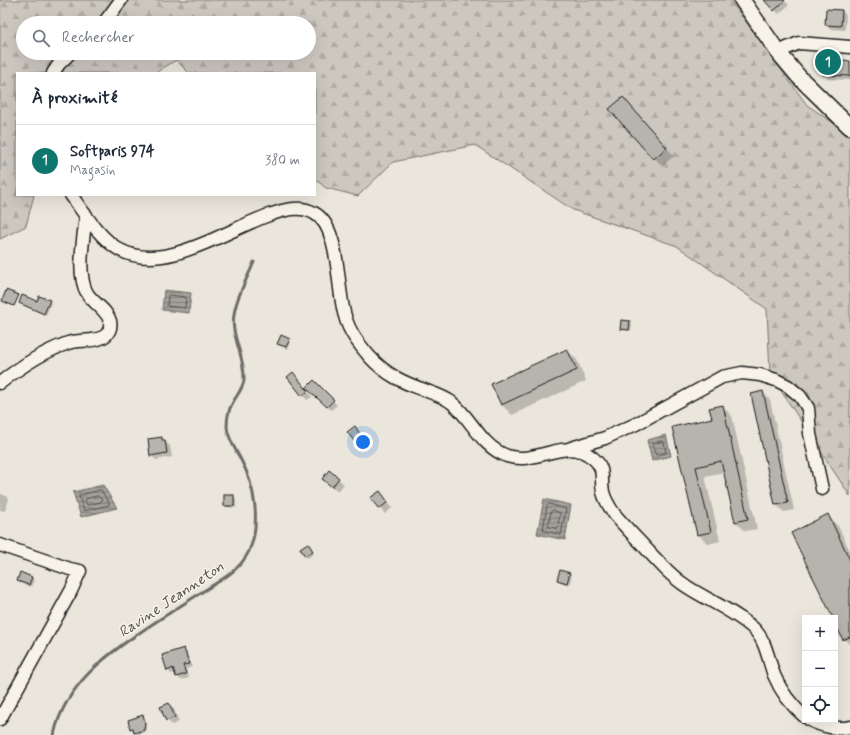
<!DOCTYPE html>
<html lang="fr">
<meta charset="utf-8">
<style>
body{margin:0;font-family:Mynerve,sans-serif;background:#f6f6f7;color:#1f2937}
.controls{position:absolute;right:12px;bottom:12px;display:grid;overflow:hidden;border-radius:0px;box-shadow:0 4px 16px #0002}
.controls button{width:36px;height:36px;display:grid;place-items:center;padding:0;border:0;border-bottom:1px solid #e0e1e3;background:#fff;color:#1f2937;font:20px sans-serif}
.you{position:absolute;left:363px;top:442px;width:14px;height:14px;margin:-10px;border:3px solid #fff;border-radius:50%;background:#1a73e8;box-shadow:0 0 0 6px #1a73e833}
.badge{display:grid;place-items:center;width:26px;height:26px;border-radius:50%;background:#0f766e;color:#fff;font-size:13px;font-weight:700}
.pin{position:absolute;translate:-50% -50%;border:2px solid #fff;box-shadow:0 1px 4px #0006}
.list{margin:0;padding:0;list-style:none}
h2{display:flex;justify-content:space-between;align-items:center;height:52px;margin:0;padding:0 16px;font-size:17px}
h2 small{font-size:13px;font-weight:400;color:#747a83}
.list li{display:grid;grid-template-columns:26px 1fr auto;gap:12px;align-items:center;box-sizing:border-box;height:72px;padding:0 16px;border-top:1px solid #e0e1e3}
.list b{display:block;font-size:15px;white-space:nowrap}
.list p{margin:0;font-size:13px;white-space:nowrap;color:#747a83}
.list em{font-size:13px;font-style:normal;color:#747a83}
.icon{flex:none;width:22px;height:22px;fill:none;stroke:currentColor;stroke-width:2;stroke-linecap:round;stroke-linejoin:round}
.map{position:relative;flex:none;width:850px;height:735px;overflow:hidden}
.search{position:absolute;background:#fff;box-shadow:0 4px 16px #0002;left:16px;top:16px;width:300px;height:44px;display:flex;align-items:center;gap:10px;box-sizing:border-box;padding:0 14px;border-radius:22px;color:#747a83;font-size:15px}
.panel{position:absolute;background:#fff;box-shadow:0 4px 16px #0002;left:16px;top:72px;width:300px;height:124px;border-radius:0px}
.map>svg:first-child{display:block}
.forest{fill:url(#forest-firs);stroke:#74726e;fill-rule:evenodd}
.water{fill:url(#water-rules);stroke:#6d6c68}
.shadow{fill:#0003}
.lines{fill:none;stroke-linecap:round;stroke-linejoin:round}
.shore{stroke:#52514e;stroke-width:1}
.stream{stroke:#6d6c68;stroke-width:3}
.building{fill:#b6b4ac;stroke:#1c1c1c}
.minor-casing{stroke:#1c1c1c;stroke-width:15}
.tertiary-casing{stroke:#1c1c1c;stroke-width:18}
.minor{stroke:#f7f3e8;stroke-width:12}
.tertiary{stroke:#f7f3e8;stroke-width:15}
.labels{text-anchor:middle;stroke-width:3;stroke-linejoin:round;paint-order:stroke}
.water-label{font-size:15px;font-style:italic;fill:#52514e;stroke:#f7f3e8}
</style>
<div class="map">
<svg width="850" height="735" viewBox="0 0 850 735">
<defs>
<pattern id="forest-firs" width="22" height="20" patternUnits="userSpaceOnUse"><rect width="22" height="20" fill="#ccc8c0"/><path d="M5 1l3.5 6h-7zM16 11l3.5 6h-7z" fill="#afaba4"/></pattern>
<pattern id="water-rules" width="6" height="5" patternUnits="userSpaceOnUse"><rect width="6" height="5" fill="#a3a19a"/><path d="M0 2.5h6" fill="none" stroke="#84827d"/></pattern>
</defs>
<rect width="100%" height="100%" fill="#eae6dc"/>
<filter id="ink" filterUnits="userSpaceOnUse"><feTurbulence type="fractalNoise" baseFrequency=".025" numOctaves="2"/><feDisplacementMap in="SourceGraphic" scale="8" xChannelSelector="R" yChannelSelector="G"/><feConvolveMatrix kernelMatrix="1 2 1 2 8 2 1 2 1" color-interpolation-filters="sRGB"/></filter>
<g filter="url(#ink)">
<path class="forest" d="M 0,0 L 730,0 L 807,105 L 850,134 L 850,496 L 770,374 L 767,309 L 677,246 L 573,210 L 475,145 L 393,162 L 358,196 L 326,188 L 315,179 L 315,73 L 189,73 L 176,60 L 155,73 L 17,73 L 17,195 L 34,195 L 26,226 L 0,239 ZM 23,23 L 309,23 L 309,53 L 23,53 Z"/>
<g class="water">
<polygon points="164,290 191,293 189,313 162,310"/>
<polygon points="666,435 671,456 652,461 647,440"/>
<polygon points="103,485 117,508 81,517 73,492"/>
<polygon points="544,499 571,505 565,540 537,534"/>
</g>
<g class="shadow">
<polygon points="765,0 784,0 789,5 779,14"/>
<polygon points="827,10 842,11 846,15 845,30 830,29 826,25"/>
<polygon points="850,62 850,80 828,79 824,74 821,74 817,69"/>
<polygon points="630,106 674,156 662,166 611,109"/>
<polygon points="49,301 51,303 46,315 22,305 20,303"/>
<polygon points="630,322 632,324 631,331 623,330 621,328"/>
<polygon points="289,340 291,342 288,349 278,344"/>
<polygon points="567,350 577,360 586,381 512,415 502,405 492,384"/>
<polygon points="293,373 312,397 307,400 288,377"/>
<polygon points="314,381 337,405 331,410 308,388"/>
<polygon points="763,392 770,400 794,510 784,512 776,505 752,395"/>
<polygon points="722,406 732,416 757,529 745,531 736,522 725,472 705,476 720,541 708,544 698,534 673,427 713,419"/>
<polygon points="357,430 364,439 358,444 349,432"/>
<polygon points="161,438 170,446 172,457 156,460 151,455"/>
<polygon points="329,471 344,484 338,491 323,479"/>
<polygon points="0,494 4,495 9,499 5,511 0,510"/>
<polygon points="225,496 234,496 236,499 236,508 227,507 225,505"/>
<polygon points="384,497 392,508 385,514 372,498"/>
<polygon points="828,516 838,526 850,551 850,645 844,639 835,618 834,618"/>
<polygon points="310,547 314,553 308,558 305,556"/>
<polygon points="570,574 572,576 569,585 560,582 558,580"/>
<polygon points="32,577 34,580 31,587 20,583 18,581"/>
<polygon points="184,649 187,653 192,667 186,669 189,678 181,680 177,676 176,672 171,674 167,670"/>
<polygon points="169,705 174,709 179,722 172,725 167,720"/>
<polygon points="143,717 145,719 147,725 146,732 137,734 134,730 131,728"/>
</g>
<g class="lines">
<g class="shore">
<polygon points="169,295 186,297 185,308 167,306 168,296"/>
<polygon points="662,441 664,442 666,453 656,455 652,444"/>
<polygon points="101,490 109,503 109,505 84,511 79,496"/>
<polygon points="98,496 102,500 101,502 87,505 85,501 86,499"/>
<polygon points="549,504 566,509 561,535 543,530 547,506"/>
<polygon points="553,510 560,513 558,527 557,529 548,526 551,512"/>
</g>
<path class="stream" d="M 54,735 C 65,683 109,653 151,625 C 168,614 185,603 202,592 C 219,581 240,571 249,551 C 261,524 255,486 241,460 C 236,450 228,439 227,427 C 227,420 228,411 232,404 C 236,396 243,389 244,380 C 245,363 237,347 234,330 C 230,307 246,282 254,262"/>
</g>
<g class="building">
<polygon points="764,0 785,0 774,11"/>
<polygon points="826,9 842,10 841,26 825,25"/>
<polygon points="817,57 850,61 850,76 823,75 823,70 816,70"/>
<polygon points="623,97 667,148 653,159 609,109"/>
<polygon points="6,290 19,295 14,306 2,301"/>
<polygon points="22,295 37,301 39,296 50,300 44,314 19,303"/>
<polygon points="621,320 630,321 629,330 620,329"/>
<polygon points="281,335 290,339 286,347 277,344"/>
<polygon points="567,349 577,370 501,405 491,384"/>
<polygon points="293,372 308,391 302,396 287,377"/>
<polygon points="314,380 334,400 327,407 306,388"/>
<polygon points="763,391 788,503 775,505 751,394"/>
<polygon points="723,405 748,519 735,522 721,461 696,467 711,532 697,535 672,427 712,418 709,408"/>
<polygon points="355,426 362,437 355,442 347,432"/>
<polygon points="162,437 162,440 165,440 167,453 150,456 148,439"/>
<polygon points="329,470 339,478 332,487 322,479"/>
<polygon points="380,491 388,502 379,509 370,498"/>
<rect x="224" y="495" width="10" height="11"/>
<polygon points="828,514 850,560 850,637 843,640 835,623 835,618 833,618 791,533"/>
<polygon points="308,543 313,551 305,556 300,548"/>
<polygon points="560,570 570,573 567,583 557,580"/>
<polygon points="20,572 32,577 29,585 17,581"/>
<polygon points="184,648 189,664 183,665 186,674 176,677 173,668 167,671 162,655"/>
<polygon points="169,703 175,717 166,721 160,707"/>
<polygon points="143,715 145,722 144,730 134,733 133,728 130,729 128,720"/>
</g>
<g class="lines">
<defs>
<g id="minor">
<polyline points="104,23 121,0"/>
<polyline points="778,52 799,43 850,47"/>
<polyline points="53,73 59,64 70,53"/>
<path d="M 71,195 C 84,213 100,239 120,250 C 164,274 226,230 269,215 C 283,210 300,205 314,213 C 341,227 336,288 345,316 C 349,332 359,344 369,356 C 386,375 404,383 427,391 C 435,394 444,397 451,402 C 472,418 480,446 507,456 C 538,466 565,435 593,458 C 606,469 600,477 603,492 C 605,500 610,508 615,515 C 623,524 631,533 640,542 C 654,557 668,574 686,586 C 707,600 733,610 753,628 C 766,640 768,659 774,675 C 781,692 792,706 805,717"/>
<path d="M 0,383 C 20,367 43,352 68,343 C 79,339 97,343 106,335 C 110,331 111,326 110,321 C 107,310 93,303 87,293 C 76,274 84,236 86,215"/>
<polyline points="571,448 605,438 636,424 722,377 742,373 760,375 776,380 788,386 800,396 808,408 810,434 822,489"/>
<polyline points="0,545 70,569 80,571 71,591 0,719"/>
<path d="M 810,720 C 821,726 837,730 850,727"/>
</g>
<polyline id="tertiary" points="742,0 778,52 799,77 850,127"/>
</defs>
<use href="#minor" class="minor-casing"/>
<use href="#tertiary" class="tertiary-casing"/>
<use href="#minor" class="minor"/>
<use href="#tertiary" class="tertiary"/>
</g>
</g>
<g class="labels">
<g class="water-label">
<text transform="translate(171 599) rotate(-34)" y="5">Ravine Jeanneton</text>
</g>
</g>
</svg>
<div class="controls">
<button>+</button>
<button>−</button>
<button><svg class="icon" aria-label="locate" viewBox="0 0 24 24"><circle cx="12" cy="12" r="6"/><path d="M12 2v4M12 18v4M2 12h4M18 12h4"/></svg></button>
</div>
<div class="you"></div>
<div class="pin badge" style="left:828px;top:62px">1</div>
<div class="search"><svg class="icon" aria-label="search" viewBox="0 0 24 24"><circle cx="10" cy="10" r="6"/><path d="M15 15l6 6"/></svg>Rechercher</div>
<section class="panel">
<h2>À proximité<small></small></h2>
<ul class="list">
<li><span class="badge">1</span><div><b>Softparis 974</b><p>Magasin</p></div><em>380 m</em></li>
</ul>
</section>
</div>
